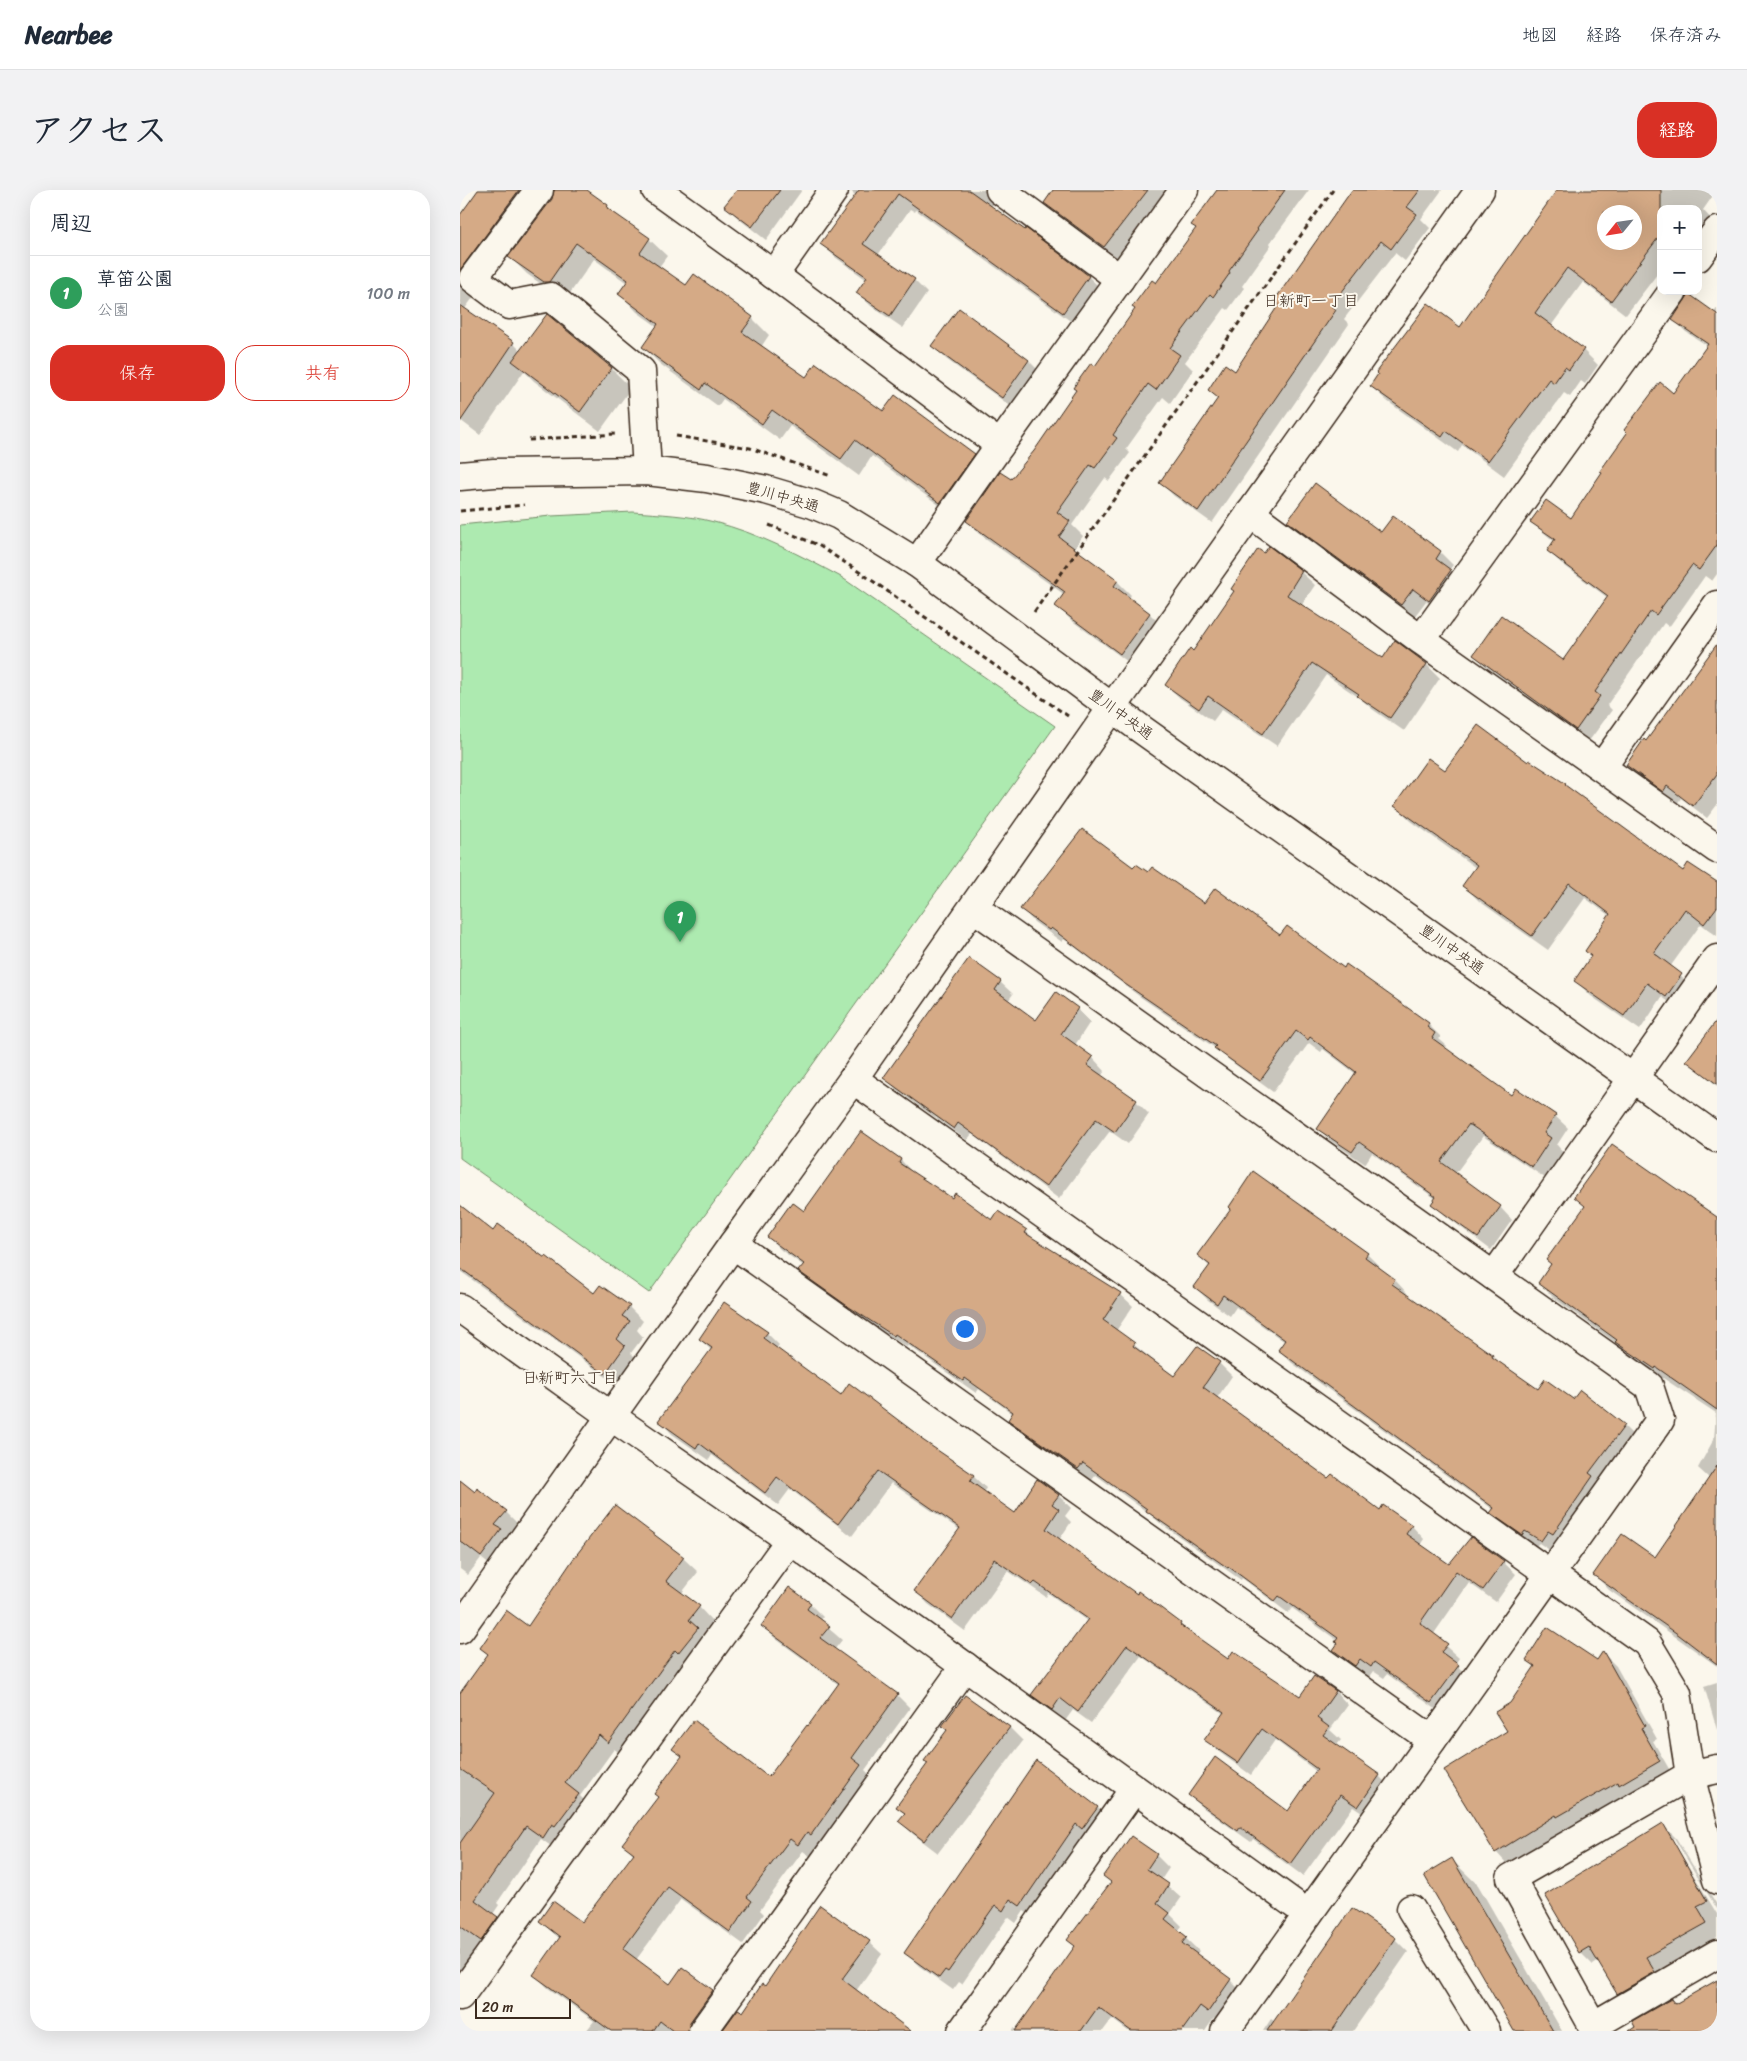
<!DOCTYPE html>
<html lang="ja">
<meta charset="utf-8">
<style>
body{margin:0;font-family:Sriracha,"Klee One",sans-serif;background:#f2f2f3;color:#1f2937}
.controls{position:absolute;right:15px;top:15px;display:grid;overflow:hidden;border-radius:10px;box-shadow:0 5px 20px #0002}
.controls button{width:45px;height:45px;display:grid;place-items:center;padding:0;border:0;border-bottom:1px solid #e0e1e3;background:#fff;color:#1f2937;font:25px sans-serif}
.compass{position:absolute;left:1137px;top:15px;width:45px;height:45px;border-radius:50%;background:#fff;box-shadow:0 5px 20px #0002;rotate:240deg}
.scale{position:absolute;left:15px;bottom:12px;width:96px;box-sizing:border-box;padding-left:5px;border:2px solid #3b2a1e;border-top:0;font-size:14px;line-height:18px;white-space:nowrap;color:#3b2a1e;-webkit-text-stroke:4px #fbf7ec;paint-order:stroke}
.you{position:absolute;left:504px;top:1138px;width:18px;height:18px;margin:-12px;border:4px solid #fff;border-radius:50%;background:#1a73e8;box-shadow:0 0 0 8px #1a73e833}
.badge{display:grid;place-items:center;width:32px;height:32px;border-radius:50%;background:#d93025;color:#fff;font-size:16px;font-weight:700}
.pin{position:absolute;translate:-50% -41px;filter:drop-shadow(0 1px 2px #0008)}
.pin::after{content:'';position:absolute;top:26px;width:18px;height:15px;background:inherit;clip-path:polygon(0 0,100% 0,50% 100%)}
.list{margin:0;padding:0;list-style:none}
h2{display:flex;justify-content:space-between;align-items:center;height:65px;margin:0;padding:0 20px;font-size:21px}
h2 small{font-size:16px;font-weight:400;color:#747a83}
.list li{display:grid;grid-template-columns:32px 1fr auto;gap:15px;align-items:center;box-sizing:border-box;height:75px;padding:0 20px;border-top:1px solid #e0e1e3}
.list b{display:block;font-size:19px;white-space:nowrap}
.list p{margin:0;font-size:16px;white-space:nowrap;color:#747a83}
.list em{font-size:16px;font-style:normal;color:#747a83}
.actions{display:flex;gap:10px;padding:15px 20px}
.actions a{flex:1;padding:11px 0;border:1px solid #d93025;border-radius:20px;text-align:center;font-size:18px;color:#d93025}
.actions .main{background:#d93025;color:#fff}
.map{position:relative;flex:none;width:1257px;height:1841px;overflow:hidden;border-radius:20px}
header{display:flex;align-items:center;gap:30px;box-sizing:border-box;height:70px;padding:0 25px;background:#fff;border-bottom:1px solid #e0e1e3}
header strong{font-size:24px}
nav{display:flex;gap:28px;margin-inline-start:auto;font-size:18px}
.intro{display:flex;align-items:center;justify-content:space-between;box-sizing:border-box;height:120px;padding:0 30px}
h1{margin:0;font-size:35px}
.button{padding:12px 22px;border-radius:20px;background:#d93025;color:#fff;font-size:18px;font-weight:700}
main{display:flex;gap:30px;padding:0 30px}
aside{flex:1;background:#fff;border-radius:20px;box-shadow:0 5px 20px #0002}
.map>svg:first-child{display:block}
.green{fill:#adeab0;stroke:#748a67}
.shadow{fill:#0003;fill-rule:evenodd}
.building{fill:#d5aa86;stroke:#3b2a1e;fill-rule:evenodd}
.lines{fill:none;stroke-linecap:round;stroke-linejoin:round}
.minor-casing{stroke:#3b2a1e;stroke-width:31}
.path{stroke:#3b2a1e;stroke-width:3;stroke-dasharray:5 4;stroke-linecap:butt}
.minor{stroke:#fbf7ec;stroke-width:28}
.labels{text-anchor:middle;stroke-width:4;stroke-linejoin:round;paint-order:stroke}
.street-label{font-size:15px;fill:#3b2a1e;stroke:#fbf7ec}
.neighbourhood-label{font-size:16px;fill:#3b2a1e;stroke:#fbf7ec}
</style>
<header>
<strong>Nearbee</strong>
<nav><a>地図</a><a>経路</a><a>保存済み</a></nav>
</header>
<div class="intro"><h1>アクセス</h1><a class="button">経路</a></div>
<main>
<aside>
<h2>周辺<small></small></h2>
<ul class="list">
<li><span class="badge" style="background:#2e9e5b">1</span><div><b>草笛公園</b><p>公園</p></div><em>100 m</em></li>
</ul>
<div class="actions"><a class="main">保存</a><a>共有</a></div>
</aside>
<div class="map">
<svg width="1257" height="1841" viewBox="0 0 1257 1841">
<rect width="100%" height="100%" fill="#fbf7ec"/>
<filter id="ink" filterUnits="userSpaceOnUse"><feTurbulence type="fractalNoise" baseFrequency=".02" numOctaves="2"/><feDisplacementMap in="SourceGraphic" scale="10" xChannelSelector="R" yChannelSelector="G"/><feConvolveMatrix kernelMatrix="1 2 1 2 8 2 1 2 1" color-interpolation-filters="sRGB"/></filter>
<g filter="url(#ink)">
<path class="green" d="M 173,322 C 200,324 228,325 254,332 C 298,343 340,365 381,387 L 595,536 L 189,1103 L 0,968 L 0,335 L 91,326 Z"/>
<g class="shadow">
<polygon points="20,0 123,0 189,49 207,66 199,77 226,97 292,128 309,145 301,157 346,189 514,264 531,282 498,329 412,266 399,286 330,236 320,250 263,209 258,216 200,174 183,157 198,137 177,122 160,104 167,93 134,69 106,109 102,109 67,84 50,67 93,10 96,2 91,2 4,120 53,153 61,161 87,126 152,179 171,198 140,241 74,191 64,181 20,245 0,230 0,28"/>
<polygon points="278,0 342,0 306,50 279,29 266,16"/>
<polygon points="390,0 543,0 531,17 566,40 629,87 642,100 616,135 456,20 455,22 450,19 418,65 454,90 467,103 443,138 411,116 398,103 407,90 375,67 362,54 396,6"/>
<polygon points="595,0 710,0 657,70 599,26 585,13"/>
<polygon points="760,0 849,0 810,53 811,55 782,96 784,98 768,120 765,118 725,172 733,180 710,213 703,207 666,259 670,263 649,291 645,288 612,335 623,346 614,359 657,391 671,405 669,408 690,424 704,438 675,477 611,430 597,416 605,405 521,345 507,331 551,291 575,261 737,39"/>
<polygon points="898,0 982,0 961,29 970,38 945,71 935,63 884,129 889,134 752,333 714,306 700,292 759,209 749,200 776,183 820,115 815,110 883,16"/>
<path d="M 1098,0 L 1257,0 L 1243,20 L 1252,30 L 1238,49 L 1238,19 L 1201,19 L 1201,79 L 1166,125 L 1123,92 L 1091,136 L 1123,160 L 1138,175 L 1125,194 L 1121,191 L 1110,207 L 1104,203 L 1044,286 L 1002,255 L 998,262 L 927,211 L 911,196 L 1000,139 ZM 1144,22 L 1174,22 L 1174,52 L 1144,52 Z"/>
<polygon points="1257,118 1257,384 1252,391 1245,386 1209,437 1204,433 1147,515 1152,520 1129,551 1027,477 1014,465 1103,471 1148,408 1101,373 1088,361 1095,352 1071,332 1111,330 1214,205 1248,156 1226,142 1214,130 1254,123"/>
<polygon points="499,120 569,171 582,184 556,220 486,169 473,156"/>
<polygon points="934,327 980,362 993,375 989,380 1003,394 982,423 966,411 954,427 842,344 829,331 922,343"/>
<polygon points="809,358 841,382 855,395 841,416 923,470 966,474 980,488 944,541 912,519 901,509 866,485 817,556 762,519 753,531 720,508 706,495 734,462"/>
<polygon points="1257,456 1257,615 1247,628 1221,608 1217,614 1180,588 1167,575 1187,553"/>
<polygon points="1068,573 1105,595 1112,602 1223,682 1257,693 1257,746 1241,734 1210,777 1237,801 1222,821 1202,807 1180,840 1131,806 1115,790 1132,767 1150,726 1125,708 1088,760 1019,711 1004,696 1016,678 951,631 936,616 985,582"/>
<polygon points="674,679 745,714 820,747 884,779 968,834 981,847 979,849 987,856 985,859 1052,907 1095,926 1108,938 1097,955 1103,962 1085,988 1023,946 995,984 1040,1017 1052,1030 1031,1060 986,1026 973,1013 976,1009 912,963 905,974 871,951 859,939 896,884 863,859 861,862 849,853 813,902 769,870 761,862 679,806 604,749 602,752 574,732 562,719"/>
<polygon points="540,792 553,804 548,811 576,832 596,804 617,819 630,832 615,855 633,868 645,881 641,886 676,911 689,924 668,954 650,941 599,1009 512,944 507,950 438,901 425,888"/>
<polygon points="1257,832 1257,896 1228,870"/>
<polygon points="402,942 441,970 453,983 492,1009 532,1031 566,1041 577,1052 660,1104 673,1116 656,1141 715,1187 759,1173 772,1186 757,1208 868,1290 920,1322 924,1317 952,1336 964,1349 960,1355 989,1376 1043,1372 1056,1384 1036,1412 1009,1393 973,1445 999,1468 995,1474 1011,1489 984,1525 927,1484 924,1488 913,1481 908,1488 887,1473 874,1460 879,1454 878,1451 832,1418 828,1423 782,1388 781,1390 700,1333 691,1325 636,1285 631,1291 562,1242 549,1230 553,1224 519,1199 516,1203 448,1155 447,1157 401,1128 353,1094 340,1081 344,1076 321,1060 308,1047 344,1023"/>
<polygon points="1115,1007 1257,1029 1257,1476 1149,1400 1135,1385 1195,1369 1250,1289 1238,1278 1254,1249 1256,1223 1171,1167 1159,1155 1094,1108 1079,1093 1126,1017"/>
<polygon points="0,1017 33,1043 135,1105 169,1117 183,1131 177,1140 183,1147 171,1163 179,1171 160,1197 0,1081"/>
<polygon points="907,1064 920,1077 918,1078 935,1090 947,1103 946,1105 1033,1166 1045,1178 1078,1201 1114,1211 1164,1236 1177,1249 1094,1363 1079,1353 1075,1357 1045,1335 1032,1322 1034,1320 832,1173 819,1160 825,1152 776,1117 770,1126 748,1110 735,1097 750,1077 738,1065"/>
<polygon points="307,1143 319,1155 316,1159 381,1206 389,1195 468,1256 513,1286 526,1298 524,1302 555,1324 578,1291 599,1306 611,1318 605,1326 611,1332 599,1350 677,1405 679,1403 768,1471 840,1508 855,1487 876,1502 888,1515 870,1540 881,1550 876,1556 919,1586 932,1599 911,1629 893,1617 843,1686 793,1649 791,1652 742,1617 730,1605 828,1623 857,1582 815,1550 791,1585 759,1562 746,1550 764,1524 681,1466 631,1533 613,1520 605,1531 586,1517 573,1505 627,1431 588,1403 586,1407 548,1381 505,1441 468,1414 456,1401 500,1340 431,1293 392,1346 330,1299 318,1315 252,1265 249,1270 212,1244 200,1231 252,1161 240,1149"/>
<polygon points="0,1292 46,1322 60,1336 36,1380 21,1368 8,1385 0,1379"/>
<polygon points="223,1368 238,1382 221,1404 239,1417 253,1432 243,1445 251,1453 164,1566 154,1559 120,1606 133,1619 98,1661 81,1649 37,1713 39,1715 33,1724 49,1740 0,1785 0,1505 29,1465 21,1458"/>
<polygon points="350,1414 363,1427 360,1431 382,1450 374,1460 437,1505 450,1518 405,1580 414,1589 351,1667 343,1661 300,1720 304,1724 283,1754 221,1709 176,1770 210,1796 222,1779 252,1801 265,1814 246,1841 126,1841 134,1831 88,1798 75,1785 100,1749 80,1731 123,1734 174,1665 164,1654 199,1607 223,1567 214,1558 307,1588 311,1587 379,1495 316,1449 303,1436"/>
<polygon points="1143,1463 1156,1476 1197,1549 1193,1551 1212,1584 1110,1639 1109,1637 1048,1675 1036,1662 1051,1514 1075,1477 1067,1470 1137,1472"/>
<polygon points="1257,1492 1257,1540 1244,1496"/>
<polygon points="505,1507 550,1538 563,1551 478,1663 453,1644 440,1631 445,1624 438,1617 469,1574"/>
<polygon points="637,1617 650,1631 574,1728 564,1721 556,1733 548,1727 502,1794 499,1792 493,1800 459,1776 446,1763"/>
<polygon points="1203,1635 1216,1648 1257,1715 1257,1719 1214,1648 1211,1648 1257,1724 1257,1747 1198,1780 1207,1795 1170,1816 1158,1804 1139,1771 1133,1775 1120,1762 1087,1706"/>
<polygon points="696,1665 709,1678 701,1690 721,1708 710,1724 722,1736 718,1741 739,1761 736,1765 770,1790 783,1803 761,1834 754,1828 745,1841 668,1841 652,1829 643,1841 552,1841 554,1838 557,1840 616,1757 652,1693 645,1686"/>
<polygon points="992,1670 1018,1695 1102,1841 1056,1841"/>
<polygon points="935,1749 948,1762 893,1841 803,1841 811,1829 815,1832"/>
<polygon points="409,1752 422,1764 396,1801 447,1841 264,1841 283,1824 305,1798"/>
</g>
<g class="building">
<polygon points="18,0 59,0 0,80 0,25"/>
<polygon points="94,0 127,0 148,15 147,18 190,48 180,63 226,95 234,84 293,127 282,142 346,187 356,173 423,221 435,205 515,264 480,313 395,250 381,269 312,220 302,234 245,193 241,200 182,157 198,134 158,104 168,90 116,53 89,92 84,92 48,67 92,9"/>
<polygon points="277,0 320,0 292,37 264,16"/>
<polygon points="399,0 509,0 565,40 566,38 629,86 603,123 438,4 403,54 455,89 430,126 396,103 407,87 360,54"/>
<polygon points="593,0 688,0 644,57 584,13"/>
<polygon points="757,0 825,0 797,39 798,40 769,81 770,83 753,107 750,104 710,158 720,165 696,200 688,194 653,245 657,248 635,278 630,275 597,322 610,331 599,347 658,390 654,396 690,423 660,464 595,416 605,402 506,331 540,282 551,289 574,261 616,200 613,198 631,173 635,176 675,119 672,117 692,90 696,93 736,38 731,35"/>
<polygon points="892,0 960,0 947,17 957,24 931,59 921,51 871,116 876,120 738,321 699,293 758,208 748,200 765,174 775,181 819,114 814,111"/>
<path d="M 1097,0 L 1201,0 L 1201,44 L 1151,111 L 1107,78 L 1075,123 L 1124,159 L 1109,180 L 1105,177 L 1094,193 L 1089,189 L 1028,271 L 986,241 L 982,247 L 910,196 L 918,184 L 916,182 L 968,113 L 1000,137 ZM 1144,22 L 1174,22 L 1174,52 L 1144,52 Z"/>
<polygon points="1229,104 1257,124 1257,355 1239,380 1232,375 1196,425 1191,421 1135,502 1140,506 1116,540 1013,465 1041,425 1103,470 1148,406 1087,361 1095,349 1070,332 1086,310 1111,328 1142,282 1140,281 1167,243 1164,240 1200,192 1213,203 1248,154 1212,130"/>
<polygon points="0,115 54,152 0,232"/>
<polygon points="499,118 569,170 542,208 471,156"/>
<polygon points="87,124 152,178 120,222 52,171"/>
<polygon points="855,293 921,342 933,326 981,361 976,369 991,380 969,411 953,399 941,415 827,331"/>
<polygon points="809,356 842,381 827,405 923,468 935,450 967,474 930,528 897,506 899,504 852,473 803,544 748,506 739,519 705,495 730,458 733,461 774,401 771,399 798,359 804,363"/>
<polygon points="1257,454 1257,584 1233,616 1207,596 1203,602 1166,575 1184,549 1186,551"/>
<polygon points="1018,535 1068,572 1069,570 1106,594 1105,595 1223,681 1228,673 1257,692 1257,717 1244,734 1225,719 1194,763 1222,784 1206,807 1187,793 1164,826 1114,791 1131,766 1125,761 1150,724 1109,693 1072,746 1002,696 1017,675 934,616 968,568 985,580"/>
<polygon points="622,639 673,677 676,674 688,682 692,677 744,713 755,698 820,745 827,736 884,778 886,774 969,833 967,837 975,843 972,848 1051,905 1056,898 1096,925 1084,943 1091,948 1072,977 1009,934 981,972 1041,1016 1018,1048 971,1014 976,1007 899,952 892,962 857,939 896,882 850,847 848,850 836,841 800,891 754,858 756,856 665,794 591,738 589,740 560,719"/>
<polygon points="509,768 541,791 535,800 576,830 596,802 618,818 601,844 633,867 627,875 677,910 655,942 636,929 586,997 498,933 494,939 423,888"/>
<polygon points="1257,830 1257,894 1226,871"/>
<polygon points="401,941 441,969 439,973 492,1008 495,1003 532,1030 538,1021 567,1040 565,1043 661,1103 643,1130 675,1153 673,1156 714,1186 737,1156 760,1172 743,1197 868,1288 872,1284 920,1320 923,1315 952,1335 946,1344 989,1374 1011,1347 1044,1371 1023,1400 996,1381 960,1433 988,1454 981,1462 999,1475 971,1513 914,1472 911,1477 900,1469 895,1476 873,1460 878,1453 875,1452 878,1448 819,1406 815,1411 769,1377 768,1378 686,1321 687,1319 623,1273 618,1279 548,1230 553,1222 505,1188 503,1191 435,1144 434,1146 386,1115 338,1081 344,1074 307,1047 332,1012 344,1021"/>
<polygon points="1152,954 1257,1027 1257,1220 1196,1177 1195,1179 1155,1152 1157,1150 1078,1093 1091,1074 1086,1070 1125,1016 1114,1007"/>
<polygon points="793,981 908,1063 905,1067 935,1089 932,1094 1033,1165 1032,1167 1078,1199 1085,1189 1113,1209 1120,1200 1165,1235 1129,1283 1133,1286 1093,1344 1088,1341 1081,1351 1065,1341 1062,1345 1030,1323 1034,1318 818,1160 825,1150 763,1105 757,1114 734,1097 750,1075 737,1065 771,1019 769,1017"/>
<polygon points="0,1015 33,1041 38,1034 85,1068 86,1066 134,1103 140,1095 170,1116 162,1126 170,1131 157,1149 165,1156 145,1184 0,1078"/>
<polygon points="264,1112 308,1142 303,1148 381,1205 389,1193 462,1248 461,1249 514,1285 510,1291 555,1323 577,1289 599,1305 592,1314 599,1319 586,1339 677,1404 678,1401 721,1433 720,1435 768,1469 773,1461 840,1506 854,1486 876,1501 857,1528 869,1537 863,1545 920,1585 898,1617 880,1605 830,1674 780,1637 778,1641 728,1605 755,1567 828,1621 857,1579 802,1539 778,1573 744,1550 764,1522 667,1455 618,1522 600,1508 592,1520 571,1505 628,1429 575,1392 572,1395 534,1369 492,1429 454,1401 500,1338 418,1281 378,1334 317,1287 305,1303 239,1253 236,1258 198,1231 252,1158 239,1149"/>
<polygon points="1257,1276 1257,1474 1219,1445 1133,1385 1162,1344 1195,1367"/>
<polygon points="0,1290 15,1302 17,1298 47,1321 35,1335 42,1339 21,1367 0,1351"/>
<polygon points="155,1315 224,1367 206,1391 240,1416 229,1430 238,1438 218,1463 215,1460 148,1553 139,1545 105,1593 119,1604 95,1636 92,1634 83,1648 66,1636 15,1710 38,1727 21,1751 0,1736 0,1653 35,1603 0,1579 0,1503 28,1464 20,1458 46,1420 68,1436 114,1368"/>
<polygon points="329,1397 351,1413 347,1419 370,1436 360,1448 438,1504 392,1568 401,1575 351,1645 347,1642 338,1655 330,1649 287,1707 292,1711 270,1742 208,1697 163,1759 210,1794 222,1777 253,1800 230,1832 228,1841 213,1841 200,1831 193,1841 151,1841 73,1785 100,1747 79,1731 93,1711 122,1732 174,1663 162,1654 198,1607 194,1604 222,1566 212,1559 234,1530 307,1586 310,1585 347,1535 348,1536 379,1493 301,1436"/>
<polygon points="1087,1437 1137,1470 1143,1461 1185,1536 1181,1538 1200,1571 1159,1595 1158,1592 1097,1627 1096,1625 1035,1663 984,1580 1047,1541 1035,1522 1050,1513 1075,1476 1066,1470"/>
<polygon points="505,1505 550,1537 464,1651 438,1631 445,1623 436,1617 468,1573 464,1571 487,1540 482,1536"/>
<polygon points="576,1570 638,1617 622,1639 616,1634 560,1716 550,1709 543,1721 535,1715 488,1782 485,1780 479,1788 444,1763"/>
<polygon points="1203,1633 1247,1711 1237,1716 1247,1733 1186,1767 1195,1782 1157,1804 1129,1757 1119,1763 1085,1705"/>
<polygon points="671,1646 697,1664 687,1679 709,1694 697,1713 710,1723 705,1729 727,1747 722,1753 771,1789 748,1822 740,1816 722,1841 671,1841 638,1817 621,1841 555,1841 615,1756 607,1750 651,1692 643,1686"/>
<polygon points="992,1668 1093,1841 1054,1841 964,1685"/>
<polygon points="360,1715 410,1751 382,1789 451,1841 262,1841 278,1819 283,1822 302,1794 305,1796"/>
<polygon points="892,1718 936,1748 895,1807 872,1841 807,1841"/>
<polygon points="1257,1790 1257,1841 1169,1841 1175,1837 1172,1831 1211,1809 1215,1814"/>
</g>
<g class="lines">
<defs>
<g id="minor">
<polyline points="79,0 13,88 49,115 91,107 181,181 187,281"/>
<polyline points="196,0 314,85 540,255"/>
<polyline points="540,0 660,89"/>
<polyline points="1238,67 1257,41"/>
<polyline points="314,85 374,0"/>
<polyline points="0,286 34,283 187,281 247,288 306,300 353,314 379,325 457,373 681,539 1257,948"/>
<polyline points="790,323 961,450 1257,659"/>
<polyline points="457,373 540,255 724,0"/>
<polyline points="961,450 1213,101"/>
<polyline points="1142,577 1257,415"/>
<polyline points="514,718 1189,1196 1200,1230 765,1841"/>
<polyline points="393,889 1187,1453 1217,1503 1230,1585 1257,1690"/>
<polyline points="273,1054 972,1550"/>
<polyline points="1034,1086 1257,769"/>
<polyline points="0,1118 152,1227 330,1350 848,1724"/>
<polyline points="0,1439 273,1054 393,889 652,518 1020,0"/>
<polyline points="1257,1579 1230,1585 1051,1688 1133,1836 1257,1764"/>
<polyline points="951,1719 1026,1841"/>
<polyline points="0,1806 330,1350"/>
<polyline points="243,1841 505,1476"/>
<polyline points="502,1841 674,1599"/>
</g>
</defs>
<use href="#minor" class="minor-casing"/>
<g class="path">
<polyline points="216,246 290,258 371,286"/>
<polyline points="69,250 155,244"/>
<polyline points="0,321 64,315"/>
<polyline points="309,335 358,355 407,387 608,526"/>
<polyline points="574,422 873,0"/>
</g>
<use href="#minor" class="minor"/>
</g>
</g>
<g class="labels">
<g class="street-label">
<text transform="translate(323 307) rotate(16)" y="5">豊川中央通</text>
<text transform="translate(661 524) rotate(36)" y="5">豊川中央通</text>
<text transform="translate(992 759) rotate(35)" y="5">豊川中央通</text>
</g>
<g class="neighbourhood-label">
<text x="851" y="116">日新町一丁目</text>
<text x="110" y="1193">日新町六丁目</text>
</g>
</g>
</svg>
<div class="controls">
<button>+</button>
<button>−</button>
</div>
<svg class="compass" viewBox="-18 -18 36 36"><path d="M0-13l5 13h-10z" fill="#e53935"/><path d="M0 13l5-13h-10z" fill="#747a83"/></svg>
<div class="scale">20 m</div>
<div class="you"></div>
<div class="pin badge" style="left:220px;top:752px;background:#2e9e5b">1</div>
</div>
</main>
